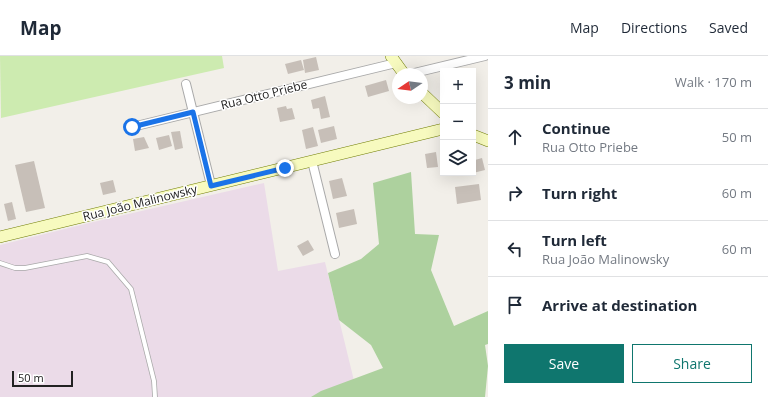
<!DOCTYPE html>
<meta charset="utf-8">
<style>
body{margin:0;font-family:"Open Sans",sans-serif;background:#f2f2f3;color:#1f2937}
.controls{position:absolute;right:12px;top:12px;display:grid;overflow:hidden;border-radius:0px;box-shadow:0 4px 16px #0002}
.controls button{width:36px;height:36px;display:grid;place-items:center;padding:0;border:0;border-bottom:1px solid #e0e1e3;background:#fff;color:#1f2937;font:20px sans-serif}
.compass{position:absolute;left:392px;top:12px;width:36px;height:36px;border-radius:50%;background:#fff;box-shadow:0 4px 16px #0002;rotate:257deg}
.scale{position:absolute;left:12px;bottom:10px;width:61px;box-sizing:border-box;padding-left:4px;border:2px solid #222;border-top:0;font-size:11px;line-height:14px;white-space:nowrap;color:#222;-webkit-text-stroke:3px #fff;paint-order:stroke}
.stop{position:absolute;width:12px;height:12px;margin:-9px;border:3px solid #1a73e8;border-radius:50%;background:#fff}
.stop.end{background:#1a73e8;border-color:#fff;box-shadow:0 1px 4px #0008}
.list{margin:0;padding:0;list-style:none}
h2{display:flex;justify-content:space-between;align-items:center;height:52px;margin:0;padding:0 16px;font-size:17px}
h2 small{font-size:13px;font-weight:400;color:#747a83}
.list li{display:grid;grid-template-columns:26px 1fr auto;gap:12px;align-items:center;box-sizing:border-box;height:56px;padding:0 16px;border-top:1px solid #e0e1e3}
.list b{display:block;font-size:15px;white-space:nowrap}
.list p{margin:0;font-size:13px;white-space:nowrap;color:#747a83}
.list em{font-size:13px;font-style:normal;color:#747a83}
.actions{display:flex;gap:8px;padding:12px 16px}
.actions a{flex:1;padding:9px 0;border:1px solid #0f766e;border-radius:0px;text-align:center;font-size:14px;color:#0f766e}
.actions .main{background:#0f766e;color:#fff}
.icon{flex:none;width:22px;height:22px;fill:none;stroke:currentColor;stroke-width:2;stroke-linecap:round;stroke-linejoin:round}
.map{position:relative;flex:none;width:488px;height:341px;overflow:hidden}
header{display:flex;align-items:center;gap:24px;box-sizing:border-box;height:56px;padding:0 20px;background:#fff;border-bottom:1px solid #e0e1e3}
header strong{font-size:19px}
nav{display:flex;gap:22px;margin-inline-start:auto;font-size:14px}
main{display:flex}
aside{flex:1;background:#fff}
.map>svg:first-child{display:block}
.industrial{fill:#ebdbe8}
.grass{fill:#cdebb0}
.forest{fill:#add19e}
.building{fill:#c7bfb8}
.lines{fill:none;stroke-linecap:round;stroke-linejoin:round}
.lane-casing{stroke:#a9a9a9;stroke-width:5.5}
.street-casing{stroke:#a9a9a9;stroke-width:10}
.secondary-casing{stroke:#707d05;stroke-width:12}
.lane{stroke:#fff;stroke-width:4}
.street{stroke:#fff;stroke-width:8}
.secondary{stroke:#f7fabf;stroke-width:11}
.route{stroke:#1a73e8;stroke-width:5}
.labels{text-anchor:middle;stroke-width:3;stroke-linejoin:round;paint-order:stroke}
.street-label{font-size:12px;fill:#222;stroke:#fff}
</style>
<header>
<strong>Map</strong>
<nav><a>Map</a><a>Directions</a><a>Saved</a></nav>
</header>
<main>
<div class="map">
<svg width="488" height="341" viewBox="0 0 488 341">
<rect width="100%" height="100%" fill="#f2efe9"/>
<polygon class="industrial" points="264,127 278,215 325,206 358,341 0,341 0,189 89,167"/>
<polygon class="grass" points="0,0 222,0 224,12 1,62"/>
<polygon class="forest" points="411,116 415,178 439,179 431,214 454,270 488,255 488,288 485,289 488,310 485,341 311,341 321,335 383,312 371,289 339,264 328,217 361,203 379,188 373,127"/>
<g class="building">
<polygon points="316,1 319,14 305,17 303,4"/>
<polygon points="301,4 304,14 288,18 285,8"/>
<polygon points="386,24 389,35 368,41 365,30"/>
<polygon points="325,40 330,61 321,63 319,52 313,53 311,44"/>
<polygon points="286,50 287,53 292,52 295,63 280,66 277,52"/>
<polygon points="334,70 337,83 321,87 318,74"/>
<polygon points="313,71 318,90 306,93 302,74"/>
<polygon points="180,75 183,92 175,94 171,76"/>
<polygon points="169,79 172,90 159,94 156,82"/>
<polygon points="144,81 149,92 135,95 133,83"/>
<polygon points="436,96 438,111 427,112 425,98"/>
<polygon points="473,97 475,104 482,102 485,114 473,117"/>
<polygon points="34,105 45,152 26,156 15,109"/>
<polygon points="342,122 347,140 333,143 329,125"/>
<polygon points="113,124 116,136 103,139 100,127"/>
<polygon points="479,128 481,144 457,148 455,131"/>
<polygon points="12,146 16,163 8,165 4,148"/>
<polygon points="354,153 357,168 339,172 336,157"/>
<polygon points="308,184 314,194 303,200 297,190"/>
</g>
<g class="lines">
<defs>
<polyline id="lane" points="0,207 15,212 25,212 87,200 108,206 131,233 154,325 155,341"/>
<g id="street">
<polyline points="410,18 485,0"/>
<polyline points="186,28 211,129"/>
<polyline points="132,71 396,7"/>
<polyline points="312,105 335,198"/>
</g>
<g id="secondary">
<polyline points="391,0 404,18"/>
<polyline points="422,37 443,57"/>
<polyline points="473,79 488,85"/>
<polyline points="0,181 443,73"/>
</g>
</defs>
<use href="#lane" class="lane-casing"/>
<use href="#street" class="street-casing"/>
<use href="#secondary" class="secondary-casing"/>
<use href="#lane" class="lane"/>
<use href="#street" class="street"/>
<use href="#secondary" class="secondary"/>
</g>
<g class="lines">
<polyline class="route" points="132,71 193,56 211,130 285,112"/>
</g>
<g class="labels">
<g class="street-label">
<text transform="translate(264 39) rotate(-14)" y="4">Rua Otto Priebe</text>
<text transform="translate(140 147) rotate(-14)" y="4">Rua João Malinowsky</text>
</g>
</g>
</svg>
<div class="controls">
<button>+</button>
<button>−</button>
<button><svg class="icon" aria-label="layers" viewBox="0 0 24 24"><path d="M12 4l9 5-9 5-9-5zM3 14l9 5 9-5"/></svg></button>
</div>
<svg class="compass" viewBox="-18 -18 36 36"><path d="M0-13l5 13h-10z" fill="#e53935"/><path d="M0 13l5-13h-10z" fill="#747a83"/></svg>
<div class="scale">50 m</div>
<div class="stop" style="left:132px;top:71px"></div>
<div class="stop end" style="left:285px;top:112px"></div>
</div>
<aside>
<h2>3 min<small>Walk · 170 m</small></h2>
<ul class="list">
<li><svg class="icon" aria-label="ahead" viewBox="0 0 24 24"><path d="M12 20V5M6 11l6-6 6 6"/></svg><div><b>Continue</b><p>Rua Otto Priebe</p></div><em>50 m</em></li>
<li><svg class="icon" aria-label="right" viewBox="0 0 24 24"><path d="M7 20v-9h11M14 6l5 5-5 5"/></svg><div><b>Turn right</b></div><em>60 m</em></li>
<li><svg class="icon" aria-label="left" viewBox="0 0 24 24"><path d="M17 20v-9H6M10 6l-5 5 5 5"/></svg><div><b>Turn left</b><p>Rua João Malinowsky</p></div><em>60 m</em></li>
<li><svg class="icon" aria-label="arrive" viewBox="0 0 24 24"><path d="M6 21V4h12l-3 4 3 4H6"/></svg><div><b>Arrive at destination</b></div></li>
</ul>
<div class="actions"><a class="main">Save</a><a>Share</a></div>
</aside>
</main>
